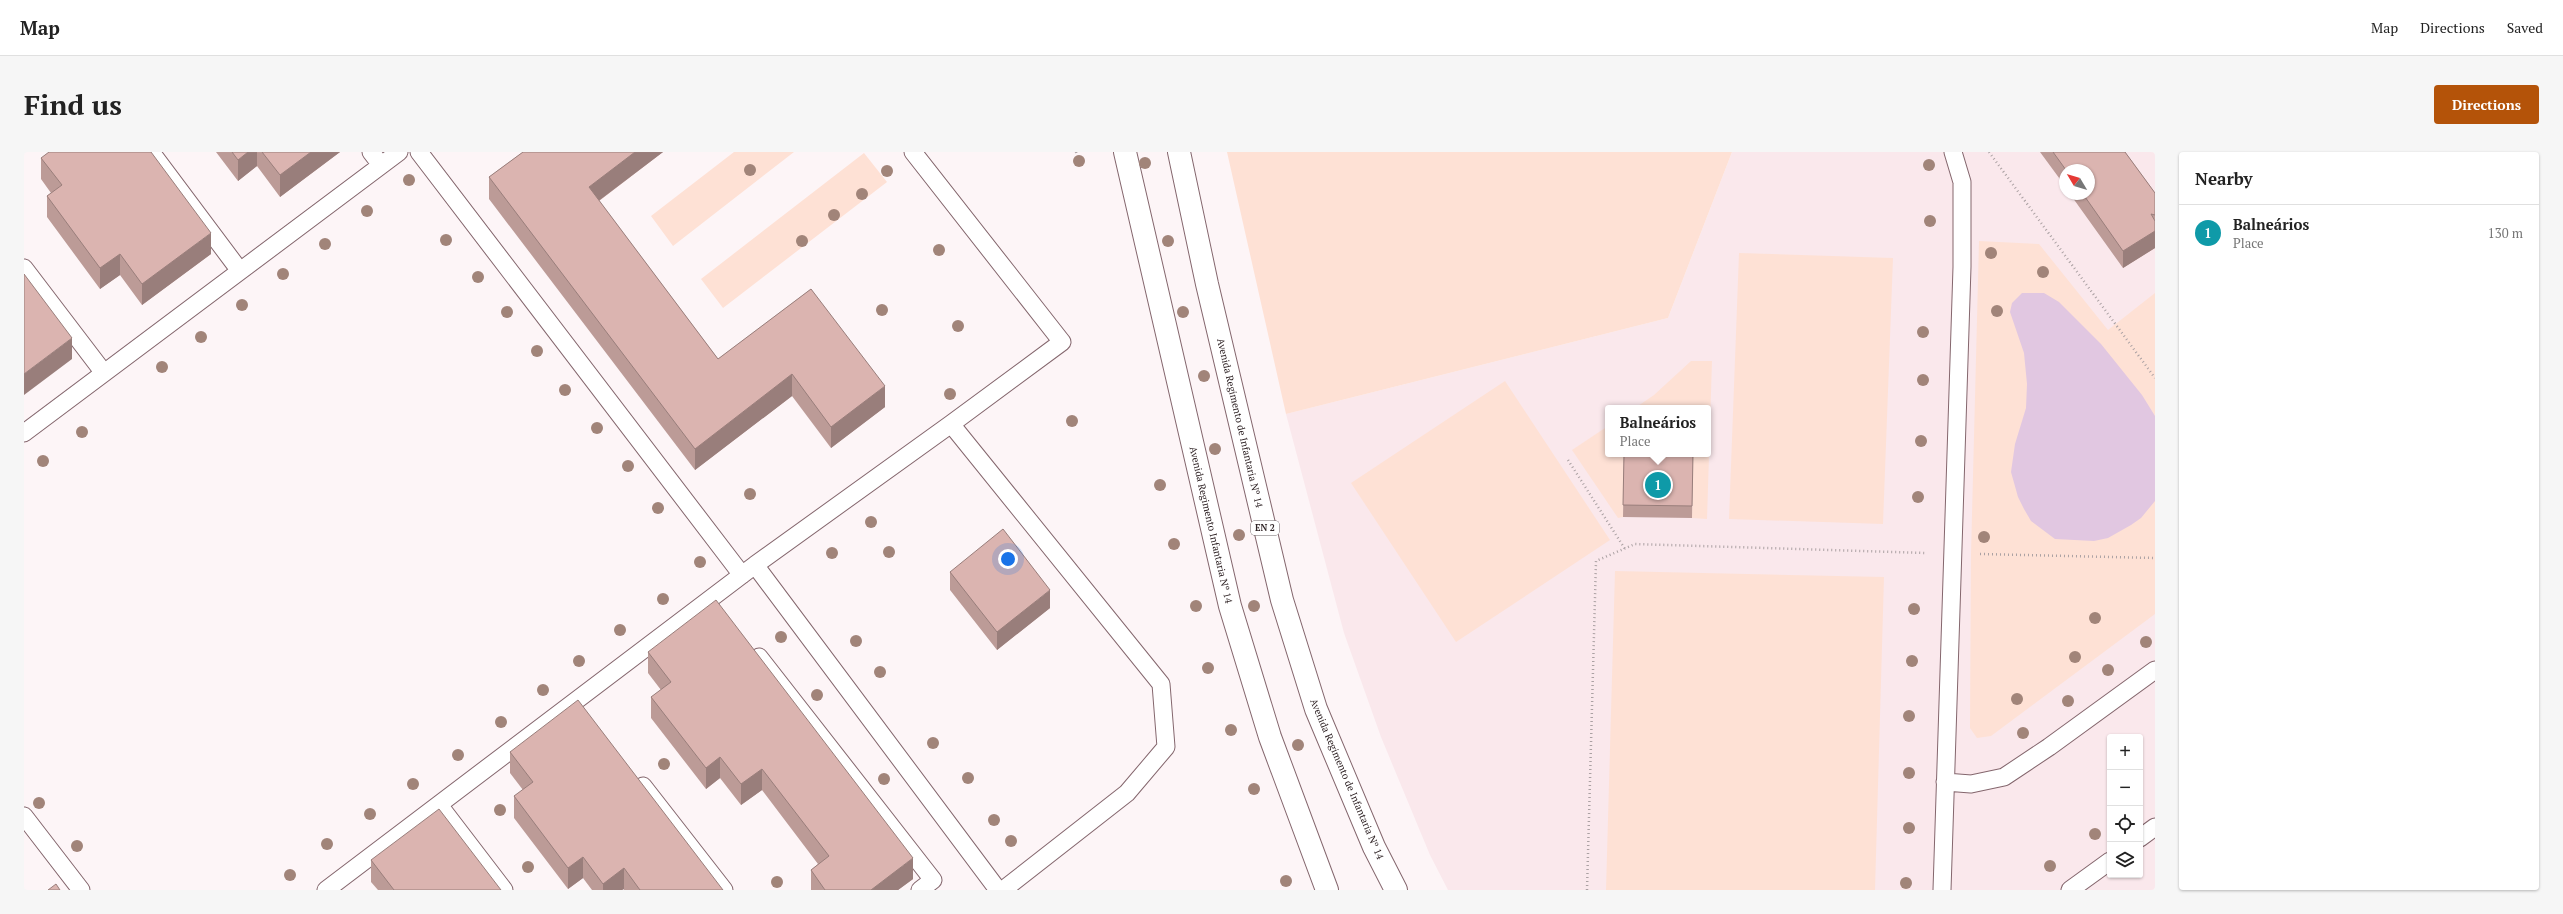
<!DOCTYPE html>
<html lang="en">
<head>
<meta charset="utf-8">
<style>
  :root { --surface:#fff; --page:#f6f6f6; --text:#222; --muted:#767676; --line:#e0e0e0; --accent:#b45309 }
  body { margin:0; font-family:"PT Serif",serif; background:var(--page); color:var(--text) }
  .controls { position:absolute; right:12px; bottom:12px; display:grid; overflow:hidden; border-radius:4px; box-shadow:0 1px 3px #0004 }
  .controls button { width:36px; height:36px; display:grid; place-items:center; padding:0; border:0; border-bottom:1px solid var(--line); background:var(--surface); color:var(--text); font:20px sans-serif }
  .compass { position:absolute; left:2035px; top:12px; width:36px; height:36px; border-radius:50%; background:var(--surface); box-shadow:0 1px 3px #0004; rotate:308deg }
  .you { position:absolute; left:984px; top:407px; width:14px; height:14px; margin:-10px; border:3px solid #fff; border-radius:50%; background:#1a73e8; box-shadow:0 0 0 6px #1a73e833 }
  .badge { display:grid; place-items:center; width:26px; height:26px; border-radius:50%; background:var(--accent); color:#fff; font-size:13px; font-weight:700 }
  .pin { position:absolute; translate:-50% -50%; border:2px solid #fff; box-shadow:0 1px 4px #0006 }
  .popup { position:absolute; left:1581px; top:253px; width:106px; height:52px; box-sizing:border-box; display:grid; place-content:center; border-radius:4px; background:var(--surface); filter:drop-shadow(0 1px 3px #0005); font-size:13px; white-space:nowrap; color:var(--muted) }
  .popup b { font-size:15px; color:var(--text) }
  .popup::after { content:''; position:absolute; left:50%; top:100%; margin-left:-8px; border:8px solid transparent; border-top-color:var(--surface) }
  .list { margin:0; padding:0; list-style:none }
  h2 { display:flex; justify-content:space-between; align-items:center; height:52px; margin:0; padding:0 16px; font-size:17px }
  h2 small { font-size:13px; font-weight:400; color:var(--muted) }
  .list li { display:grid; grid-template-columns:26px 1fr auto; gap:12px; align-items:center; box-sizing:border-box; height:56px; padding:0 16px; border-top:1px solid var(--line) }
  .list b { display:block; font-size:15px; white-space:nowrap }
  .list p { margin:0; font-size:13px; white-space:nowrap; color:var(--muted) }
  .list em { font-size:13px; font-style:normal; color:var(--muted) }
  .icon { flex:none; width:22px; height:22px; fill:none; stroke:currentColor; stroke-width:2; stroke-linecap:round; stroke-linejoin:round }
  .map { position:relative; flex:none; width:2131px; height:738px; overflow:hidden; border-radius:4px }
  header { display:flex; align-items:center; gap:24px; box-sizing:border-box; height:56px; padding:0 20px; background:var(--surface); border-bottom:1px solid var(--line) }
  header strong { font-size:19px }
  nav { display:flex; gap:22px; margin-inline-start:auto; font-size:14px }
  .intro { display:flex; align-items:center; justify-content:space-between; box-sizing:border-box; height:96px; padding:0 24px }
  h1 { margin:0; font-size:28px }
  .button { padding:10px 18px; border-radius:4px; background:var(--accent); color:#fff; font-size:14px; font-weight:700 }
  main { display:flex; gap:24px; padding:0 24px }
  aside { flex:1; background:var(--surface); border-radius:4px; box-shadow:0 1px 3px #0004 }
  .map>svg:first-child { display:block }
  .built { fill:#fae8ec; fill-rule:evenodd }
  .green { fill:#fee1d5 }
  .water { fill:#e1c7e1 }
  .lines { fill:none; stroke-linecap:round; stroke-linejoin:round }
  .lane-casing { stroke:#84666d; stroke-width:19 }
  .primary-casing { stroke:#84666d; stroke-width:24 }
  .path { stroke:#aba1a3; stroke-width:2.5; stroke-dasharray:1 3; stroke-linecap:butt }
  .lane { stroke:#fff; stroke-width:17 }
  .primary { stroke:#fff; stroke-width:22 }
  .tree { fill:#a18479 }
  .wall { fill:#bc9b97 }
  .shaded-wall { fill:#997e7b }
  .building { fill:#dbb4b0; stroke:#997e7b }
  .labels { text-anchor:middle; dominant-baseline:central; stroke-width:4; stroke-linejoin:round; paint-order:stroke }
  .shield { fill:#fff; stroke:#6d6466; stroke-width:1 }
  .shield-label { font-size:9px; font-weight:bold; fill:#2e2224 }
  .street-label { font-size:10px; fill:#2e2224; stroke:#fff }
</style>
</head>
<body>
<header>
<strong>Map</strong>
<nav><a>Map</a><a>Directions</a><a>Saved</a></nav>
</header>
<div class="intro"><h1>Find us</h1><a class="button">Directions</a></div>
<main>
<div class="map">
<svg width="2131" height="738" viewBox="0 0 2131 738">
  <rect width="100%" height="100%" fill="#fdf5f7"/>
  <!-- built -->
  <path class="built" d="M1708,0H2131V738H1424L1406,703L1357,585L1320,481L1262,262L1644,166ZM2041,18H2065V42H2041ZM1584,256H1684V302H1584ZM2086,585H2116V723H2086Z"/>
  <!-- green -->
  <path class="green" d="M710,0H770L649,94L627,64Z
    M1203,0H1708L1644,166L1262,262Z
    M840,1L863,30L699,156L677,127Z
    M1955,89L2015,92L2084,178L2131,141V462L1967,584L1953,586L1946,576L1947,402Z
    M1715,101L1869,106L1859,372L1705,367Z
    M1667,209H1688L1683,367L1668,366L1669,302H1684V256H1611L1630,243Z
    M1481,229L1586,388L1432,490L1327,331Z
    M1584,274V302H1600L1599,365L1594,366L1548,298Z
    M1591,419L1860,425L1851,738H1582Z"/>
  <!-- water -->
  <path class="water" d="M1998,141H2020L2035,150L2077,192L2118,243L2131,264V349L2117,366L2107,373L2084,386L2070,389L2031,387L2007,369L2000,357L1994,345L1987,320L1991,292L2002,256L2003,232L2000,201L1986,160L1988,151Z"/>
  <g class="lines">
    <!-- lane casing -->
    <g class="lane-casing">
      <path id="lane" d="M127,0L216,119
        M347,0L357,13
        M395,0L718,423
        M0,116L80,221
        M927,272L1137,532L1142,595L1103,641L979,738
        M0,281L375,0
        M731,413L974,738
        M735,505L909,728L896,738
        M1921,630L1947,632L1980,625L2025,595L2131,518
        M619,634L700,738
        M415,653L480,738
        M0,664L57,738
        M2116,686L2131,675
        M302,738L731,413L927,272L1038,190L889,0
        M1918,738L1938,115V30L1929,0
        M2046,738L2086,709"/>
    </g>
    <!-- primary casing -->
    <g class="primary-casing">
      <path id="primary" d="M1101,0L1206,454L1246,585L1303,738
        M1155,0L1183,132L1258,448L1292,557L1350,695L1372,738"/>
    </g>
    <!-- path -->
    <path class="path" d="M1052,0L1055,11
      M1965,0L2131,226
      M1544,308L1601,397
      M1956,402L2131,406
      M1563,738L1572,409L1611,392L1903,401"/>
    <!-- lane -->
    <use href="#lane" class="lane"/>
    <!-- primary -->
    <use href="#primary" class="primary"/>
  </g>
  <!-- trees -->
  <g class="tree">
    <circle cx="1055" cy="9" r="6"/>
    <circle cx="1121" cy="11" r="6"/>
    <circle cx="1905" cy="13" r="6"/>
    <circle cx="726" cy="18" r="6"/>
    <circle cx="863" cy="19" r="6"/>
    <circle cx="385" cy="28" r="6"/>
    <circle cx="838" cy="42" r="6"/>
    <circle cx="343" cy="59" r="6"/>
    <circle cx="810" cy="63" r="6"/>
    <circle cx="1906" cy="69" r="6"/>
    <circle cx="422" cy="88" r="6"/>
    <circle cx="778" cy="89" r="6"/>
    <circle cx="1144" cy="89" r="6"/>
    <circle cx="301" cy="92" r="6"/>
    <circle cx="915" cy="98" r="6"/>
    <circle cx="1967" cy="101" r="6"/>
    <circle cx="2019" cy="120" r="6"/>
    <circle cx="259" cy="122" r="6"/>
    <circle cx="454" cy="125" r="6"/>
    <circle cx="218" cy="153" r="6"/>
    <circle cx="858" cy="158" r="6"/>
    <circle cx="1973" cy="159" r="6"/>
    <circle cx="483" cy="160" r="6"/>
    <circle cx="1159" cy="160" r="6"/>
    <circle cx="934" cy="174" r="6"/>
    <circle cx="1899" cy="180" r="6"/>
    <circle cx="177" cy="185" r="6"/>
    <circle cx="513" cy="199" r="6"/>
    <circle cx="138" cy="215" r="6"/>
    <circle cx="1180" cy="224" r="6"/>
    <circle cx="1899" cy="228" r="6"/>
    <circle cx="541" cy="238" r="6"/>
    <circle cx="926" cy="242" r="6"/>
    <circle cx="1048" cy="269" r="6"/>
    <circle cx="573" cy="276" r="6"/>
    <circle cx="58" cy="280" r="6"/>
    <circle cx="1897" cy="289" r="6"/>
    <circle cx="1191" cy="297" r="6"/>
    <circle cx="19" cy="309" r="6"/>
    <circle cx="604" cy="314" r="6"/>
    <circle cx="1136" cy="333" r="6"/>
    <circle cx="726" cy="342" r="6"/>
    <circle cx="1894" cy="345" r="6"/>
    <circle cx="634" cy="356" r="6"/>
    <circle cx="847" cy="370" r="6"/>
    <circle cx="1215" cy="383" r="6"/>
    <circle cx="1960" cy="385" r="6"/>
    <circle cx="1150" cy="392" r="6"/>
    <circle cx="865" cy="400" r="6"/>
    <circle cx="808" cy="401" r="6"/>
    <circle cx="676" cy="410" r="6"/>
    <circle cx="639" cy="447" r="6"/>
    <circle cx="1172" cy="454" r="6"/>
    <circle cx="1230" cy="454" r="6"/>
    <circle cx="1890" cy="457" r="6"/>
    <circle cx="2071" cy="466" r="6"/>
    <circle cx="596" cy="478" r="6"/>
    <circle cx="757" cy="485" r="6"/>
    <circle cx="832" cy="489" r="6"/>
    <circle cx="2122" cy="490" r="6"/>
    <circle cx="2051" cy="505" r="6"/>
    <circle cx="555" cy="509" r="6"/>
    <circle cx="1888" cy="509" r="6"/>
    <circle cx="1184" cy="516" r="6"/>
    <circle cx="2084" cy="518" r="6"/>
    <circle cx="856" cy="520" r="6"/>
    <circle cx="519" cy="538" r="6"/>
    <circle cx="793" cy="543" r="6"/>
    <circle cx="1993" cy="547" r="6"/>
    <circle cx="2044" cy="549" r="6"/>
    <circle cx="1885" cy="564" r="6"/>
    <circle cx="477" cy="570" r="6"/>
    <circle cx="1207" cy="578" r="6"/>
    <circle cx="1999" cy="581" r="6"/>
    <circle cx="909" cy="591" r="6"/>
    <circle cx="1274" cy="593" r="6"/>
    <circle cx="434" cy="603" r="6"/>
    <circle cx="640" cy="612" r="6"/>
    <circle cx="1885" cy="621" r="6"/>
    <circle cx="944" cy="626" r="6"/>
    <circle cx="860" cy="627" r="6"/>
    <circle cx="389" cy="632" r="6"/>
    <circle cx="1230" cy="637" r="6"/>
    <circle cx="15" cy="651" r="6"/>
    <circle cx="476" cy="658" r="6"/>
    <circle cx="346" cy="662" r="6"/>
    <circle cx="970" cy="668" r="6"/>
    <circle cx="1885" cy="676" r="6"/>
    <circle cx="2071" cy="682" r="6"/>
    <circle cx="987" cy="689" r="6"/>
    <circle cx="303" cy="692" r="6"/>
    <circle cx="53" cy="694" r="6"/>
    <circle cx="2026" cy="714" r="6"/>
    <circle cx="504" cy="715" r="6"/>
    <circle cx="266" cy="723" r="6"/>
    <circle cx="1262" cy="729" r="6"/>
    <circle cx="753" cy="730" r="6"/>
    <circle cx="1882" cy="731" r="6"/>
  </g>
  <!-- wall -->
  <path class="wall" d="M192,0H316L256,45L233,14L214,29Z
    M499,0H639L575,49L694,207L787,137L861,255L807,296L768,244L671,318L465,47V25Z
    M2016,0H2101L2131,41V96L2099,116L2046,42H2065V18H2041V34Z
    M17,6L187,102L118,153L96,123L76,137L23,65V44L27,41L17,27Z
    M1600,302H1669L1668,366L1599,365Z
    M926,420L1026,456L973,498L926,438Z
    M624,500L889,727L874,738H787V718L794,712L738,638L717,653L696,626L682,637L627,566V545L637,538L624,521Z
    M486,600L699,738H600V737L598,738H568L559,726L544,737L490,666V644L499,638L486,621Z
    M347,708L477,738H354L347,730Z"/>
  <!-- shaded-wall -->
  <path class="shaded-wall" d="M224,0H233V14L214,29V8Z
    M287,0H316L256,45V23Z
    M611,0H639L565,56V35Z
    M2131,79V96L2099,116V99Z
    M187,81V102L118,153V132Z
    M96,102V123L76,137V116Z
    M48,186V207L0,243V222Z
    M768,222V244L671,318V297Z
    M861,234V255L807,296V275Z
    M1026,438V456L973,498V480Z
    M696,605V626L682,637V616Z
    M738,617V638L717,653V632Z
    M559,705V726L544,737V716Z
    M889,706V727L874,738H847Z
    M600,716V737L598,738H579V732Z"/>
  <!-- building -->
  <path class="building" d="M25,0H127L187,81L118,132L96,102L76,116L23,44L38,33L17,6Z
    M208,0H224L214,8Z
    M238,0H287L256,23Z
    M499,0H611L565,35L694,207L787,137L861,234L807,275L768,222L671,297L465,25Z
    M2029,0H2101L2131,41V63L2127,62L2131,69V79L2099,99L2059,42H2065V18H2042Z
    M0,122L48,186L0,222Z
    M1600,302H1669L1668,354L1599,353Z
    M979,377L1026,438L973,480L926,420Z
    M692,448L889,706L847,738H801L787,718L805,704L738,617L717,632L696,605L682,616L627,545L647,530L624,500Z
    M554,548L699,738H616L600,716L579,732L559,705L544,716L490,644L509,630L486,600Z
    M415,657L477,738H370L347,708Z
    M32,732L36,738H24Z"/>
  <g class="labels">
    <!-- shield labels -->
    <rect class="shield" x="1227" y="369" width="28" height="14" rx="3"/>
    <g class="shield-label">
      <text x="1241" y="376">EN 2</text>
    </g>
    <!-- street labels -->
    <g class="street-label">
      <text transform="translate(1216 271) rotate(77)">Avenida Regimento de Infantaria Nº 14</text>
      <text transform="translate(1187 373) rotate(77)">Avenida Regimento Infantaria Nº 14</text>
      <text transform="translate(1323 627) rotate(67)">Avenida Regimento de Infantaria Nº 14</text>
    </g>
  </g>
</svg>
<div class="controls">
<button>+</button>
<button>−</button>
<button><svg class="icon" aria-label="locate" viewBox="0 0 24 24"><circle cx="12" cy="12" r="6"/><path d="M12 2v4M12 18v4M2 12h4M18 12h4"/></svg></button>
<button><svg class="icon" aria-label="layers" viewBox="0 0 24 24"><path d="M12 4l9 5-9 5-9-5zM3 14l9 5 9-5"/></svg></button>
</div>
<svg class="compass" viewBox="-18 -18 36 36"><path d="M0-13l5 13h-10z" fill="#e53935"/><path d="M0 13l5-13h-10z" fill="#767676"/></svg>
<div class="you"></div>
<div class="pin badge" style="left:1634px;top:333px;background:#0f9aa8">1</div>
<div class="popup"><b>Balneários</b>Place</div>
</div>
<aside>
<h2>Nearby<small></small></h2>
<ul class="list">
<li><span class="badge" style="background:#0f9aa8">1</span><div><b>Balneários</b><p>Place</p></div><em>130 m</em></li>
</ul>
</aside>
</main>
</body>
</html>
